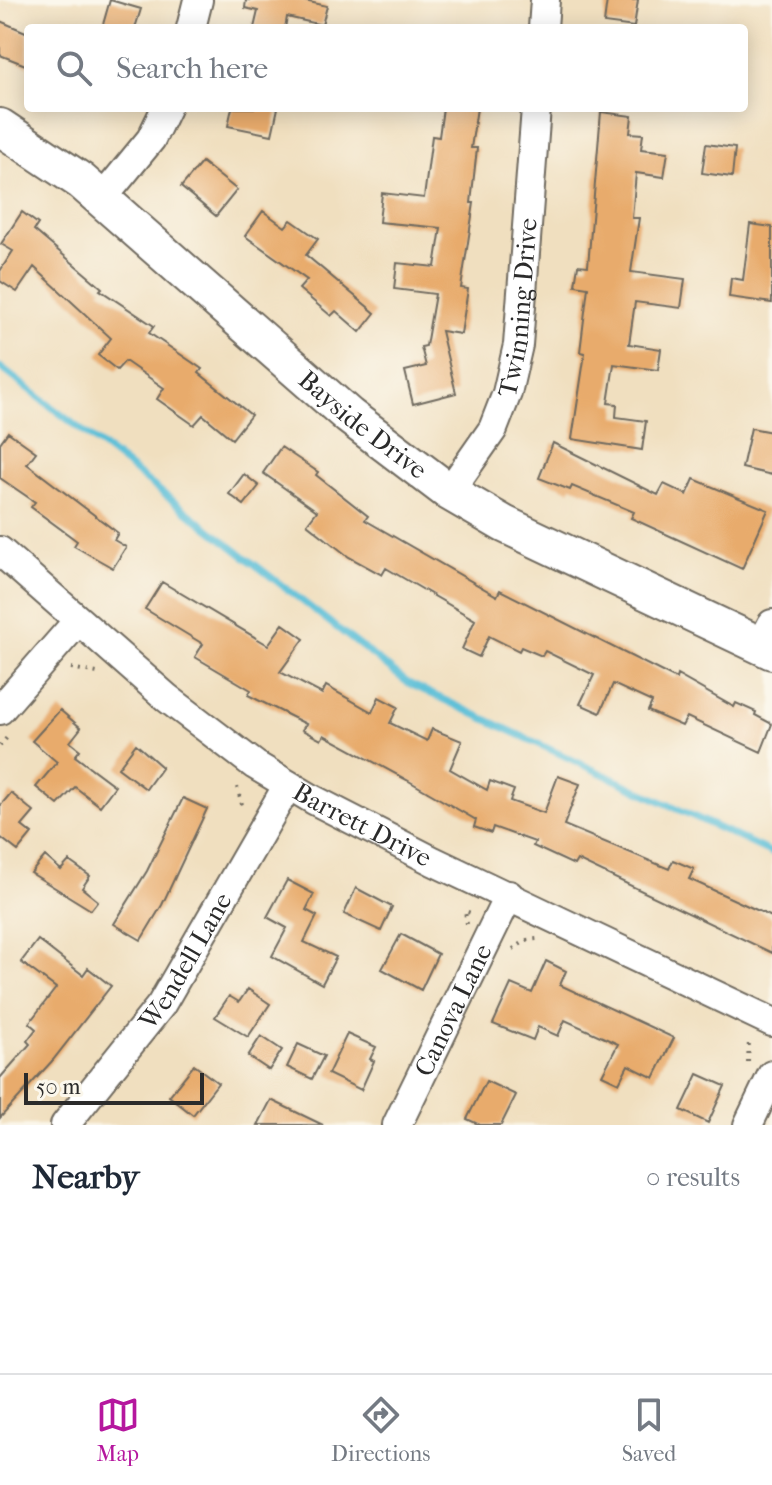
<!DOCTYPE html>
<html lang="en">
<head>
<meta charset="utf-8">
<style>
  :root { --surface:#fff; --page:#f6f6f7; --text:#1f2937; --muted:#747a83; --line:#e0e1e3; --accent:#b5179e }
  body { margin:0; font-family:"IM FELL French Canon",serif; background:var(--page); color:var(--text) }
  .scale { position:absolute; left:24px; bottom:20px; width:180px; box-sizing:border-box; padding-left:8px; border:4px solid #2b2b2b; border-top:0; font-size:22px; line-height:28px; white-space:nowrap; color:#2b2b2b; -webkit-text-stroke:6px #fbf7ec; paint-order:stroke }
  .list { margin:0; padding:0; list-style:none }
  h2 { display:flex; justify-content:space-between; align-items:center; height:104px; margin:0; padding:0 32px; font-size:34px }
  h2 small { font-size:26px; font-weight:400; color:var(--muted) }
  .icon { flex:none; width:44px; height:44px; fill:none; stroke:currentColor; stroke-width:2; stroke-linecap:round; stroke-linejoin:round }
  .map { position:relative; flex:none; width:772px; height:1125px; overflow:hidden }
  .search { position:absolute; background:var(--surface); box-shadow:0 4px 20px #0003; left:24px; right:24px; top:24px; height:88px; display:flex; align-items:center; gap:20px; box-sizing:border-box; padding:0 28px; border-radius:8px; color:var(--muted); font-size:30px }
  .sheet { height:248px; background:var(--surface) }
  nav { display:flex; justify-content:space-around; align-items:center; box-sizing:border-box; height:112px; border-top:2px solid var(--line); background:var(--surface); font-size:22px; color:var(--muted) }
  nav a { display:grid; justify-items:center; gap:4px }
  nav .on { color:var(--accent) }
  .map>svg:first-child { display:block }
  .lines { fill:none; stroke-linecap:round; stroke-linejoin:round }
  .stream { stroke:#59bed7; stroke-width:7 }
  .building { fill:#e8ab6c }
  .minor-casing { stroke:#706a5f; stroke-width:32 }
  .tertiary-casing { stroke:#706a5f; stroke-width:40 }
  .path { stroke:#706a5f; stroke-width:4; stroke-dasharray:2 6; stroke-linecap:butt }
  .minor { stroke:#fff; stroke-width:28 }
  .tertiary { stroke:#fff; stroke-width:36 }
  .labels { text-anchor:middle; dominant-baseline:central; stroke-width:7; stroke-linejoin:round; paint-order:stroke }
  .street-label { font-size:26px; fill:#2b2b2b; stroke:#fbf7ec }
</style>
</head>
<body>
<div class="map">
<svg width="772" height="1125" viewBox="0 0 772 1125">
  <rect width="100%" height="100%" fill="#fbf7ec"/>
  <filter id="ink" filterUnits="userSpaceOnUse"><feTurbulence type="fractalNoise" baseFrequency=".0125" numOctaves="2"/><feDisplacementMap in="SourceGraphic" scale="16" xChannelSelector="R" yChannelSelector="G"/><feConvolveMatrix kernelMatrix="1 2 1 2 8 2 1 2 1" color-interpolation-filters="sRGB"/></filter>
  <filter id="wash" filterUnits="userSpaceOnUse"><feTurbulence type="fractalNoise" baseFrequency=".006" numOctaves="4" result="noise"/><feDisplacementMap in="SourceGraphic" scale="32" xChannelSelector="R" yChannelSelector="G"/><feGaussianBlur stdDeviation="1.8" result="paint"/><feColorMatrix in="noise" values="0 0 0 0 0 0 0 0 0 0 0 0 0 0 0 0 0 1.4 0 .05"/><feComposite in="paint" operator="in"/></filter>
  <g filter="url(#wash)">
    <rect width="100%" height="100%" fill="#f0dfbf"/>
    <g class="lines">
      <!-- stream -->
      <path class="stream" d="M0,367L408,683L772,853"/>
    </g>
    <g id="blocks">
      <!-- building -->
      <path class="building" d="M110,0L141,9L135,28H102Z
        M246,0H300L327,6L322,25L287,17L285,28H254L258,11L245,8Z
        M607,0H638L634,27L604,23Z
        M0,21L28,33V66L0,55Z
        M232,108H278L272,135L228,126Z
        M443,108H477L471,148H477L471,203H474L461,288L468,289L461,334L441,331L456,393L413,404L405,371L426,366L421,347L426,346L435,294L394,289L397,263L435,267L441,228L379,222L382,193L424,198L432,136L439,137Z
        M601,112L632,116L630,133L643,134L641,149L668,152L664,177L636,173L632,218H639L631,272L685,279L681,308L635,302L629,344L661,349L658,370L614,364L608,403L617,404L616,417L646,421L642,450L572,439L585,353L580,352L588,287L575,285L578,265L588,266Z
        M706,144L735,148L732,177L702,173Z
        M202,162L237,190L216,216L181,187Z
        M263,211L285,227L291,220L318,239L306,255L375,313L360,332L336,311L331,316L299,289L307,280L245,236Z
        M22,212L38,224L34,230L102,288L100,290L154,326L149,333L202,369L199,373L251,415L232,439L203,415L194,425L157,399L164,388L125,361L117,370L98,355L111,338L34,267L17,292L0,281V271L13,251L1,244Z
        M750,224L772,227V303L729,297L731,278L743,280Z
        M751,428L772,432V475L742,468Z
        M8,432L36,452L27,464L118,533L114,540L126,547L113,568L74,546L77,541L31,507L35,502L0,478V443Z
        M553,443L658,495L664,484L687,495L694,479L768,510L742,569L631,518L634,512L572,486L570,490L539,478Z
        M281,447L318,472L316,475L368,516L365,520L497,596L500,590L676,679L677,675L734,707L736,703L756,712L755,715L772,724L761,752L687,717L682,726L648,711L652,702L613,684L600,713L580,704L594,675L545,651L542,656L521,647L519,651L489,636L479,657L462,649L475,620L386,568L382,575L349,557L307,524L317,511L263,473Z
        M244,474L259,486L244,505L229,494Z
        M162,582L268,645L283,624L304,639L280,672L322,694L326,686L372,712L379,697L398,707L390,723L427,741L432,729L462,741L450,769L487,790L490,781L514,790L510,801L544,813L558,776L580,784L564,825L669,869L673,860L694,869L689,879L772,917V953L577,860L574,865L533,846L535,842L493,827L491,833L474,827L476,820L407,780L324,735L321,740L302,730L306,724L248,695L251,690L195,657L203,644L145,609Z
        M60,710L81,728L70,742L80,750L75,756L115,786L100,806L75,787L58,805L36,787L57,762L32,741Z
        M136,744L162,767L146,789L118,768Z
        M11,793L34,812L22,826L32,834L18,851L0,837V806Z
        M183,798L207,809L162,905L141,940L114,924L147,871Z
        M45,856L61,870L69,861L90,876L82,888L98,901L91,910L31,873Z
        M287,880L314,894L306,910L317,916L304,942L336,957L322,984L272,956L287,928L267,917Z
        M356,888L392,907L381,931L344,914Z
        M401,934L438,954L421,990L382,969Z
        M38,940L83,975L88,968L111,986L53,1060L0,1118V1078L30,1044L27,1041L36,1029L29,1023L56,988L21,962Z
        M546,961L566,971L560,985L674,1038L654,1078L628,1065L619,1083L602,1075L618,1044L565,1020L558,1036L538,1027L533,1040L493,1024L511,984L532,993Z
        M248,989L270,1004L248,1037L215,1017L229,996L239,1002Z
        M347,1034L376,1047L370,1059L374,1061L361,1090L328,1074Z
        M261,1036L282,1050L269,1070L248,1056Z
        M298,1044L324,1056L312,1079L287,1067Z
        M194,1065L218,1083L193,1115L169,1096Z
        M698,1074L725,1086L708,1123L681,1110Z
        M486,1081L516,1095L501,1125H480L467,1119Z
        M271,1100L323,1125H258Z"/>
    </g>
  </g>
  <g filter="url(#ink)">
    <use href="#blocks" fill-opacity="0" stroke="#706a5f" stroke-width="2"/>
    <g class="lines">
      <!-- minor casing -->
      <g class="minor-casing">
        <g id="minor">
          <path d="M191,28L198,0"/>
          <path d="M543,28L545,0"/>
          <path d="M101,200L151,139L166,108"/>
          <path id="s1" d="M449,492L493,429L507,393L518,345L536,108"/>
          <path id="s2" d="M0,551L167,698L255,765L314,800L433,861L772,1022"/>
          <path d="M761,645L772,624"/>
          <path d="M0,710L77,622"/>
          <path id="s3" d="M65,1125L161,1005L288,785"/>
          <path id="s4" d="M397,1125L509,895"/>
          <path d="M748,1125L772,1075"/>
        </g>
      </g>
      <!-- tertiary casing -->
      <g class="tertiary-casing">
        <g id="tertiary">
          <path id="s5" d="M0,127L81,181L349,416L449,492L504,524L772,651"/>
        </g>
      </g>
      <!-- path -->
      <path class="path" d="M71,668L97,673
        M0,746L9,735
        M237,787L243,808
        M467,924L465,911L471,913
        M513,949L527,940L537,939
        M748,1062L749,1040"/>
      <!-- minor -->
      <use href="#minor" class="minor"/>
      <!-- tertiary -->
      <use href="#tertiary" class="tertiary"/>
    </g>
  </g>
  <g class="labels">
    <!-- street labels -->
    <g class="street-label">
      <text stroke="none"><textPath href="#s1" startOffset="202">Twinning Drive</textPath></text>
      <text stroke="none"><textPath href="#s5" startOffset="470">Bayside Drive</textPath></text>
      <text stroke="none"><textPath href="#s2" startOffset="456">Barrett Drive</textPath></text>
      <text stroke="none"><textPath href="#s3" startOffset="204">Wendell Lane</textPath></text>
      <text stroke="none"><textPath href="#s4" startOffset="128">Canova Lane</textPath></text>
    </g>
  </g>
</svg>
<div class="scale">50 m</div>
<div class="search"><svg class="icon" aria-label="search" viewBox="0 0 24 24"><circle cx="10" cy="10" r="6"/><path d="M15 15l6 6"/></svg>Search here</div>
</div>
<section class="sheet">
<h2>Nearby<small>0 results</small></h2>
<ul class="list">
</ul>
</section>
<nav>
<a class="on"><svg class="icon" aria-label="map" viewBox="0 0 24 24"><path d="M3 6l6-2 6 2 6-2v14l-6 2-6-2-6 2zM9 4v14M15 6v14"/></svg>Map</a>
<a><svg class="icon" aria-label="directions" viewBox="0 0 24 24"><path d="M12 3l9 9-9 9-9-9zM9 14v-3h6M13 9l2 2-2 2"/></svg>Directions</a>
<a><svg class="icon" aria-label="saved" viewBox="0 0 24 24"><path d="M7 4h10v16l-5-4-5 4z"/></svg>Saved</a>
</nav>
</body>
</html>
